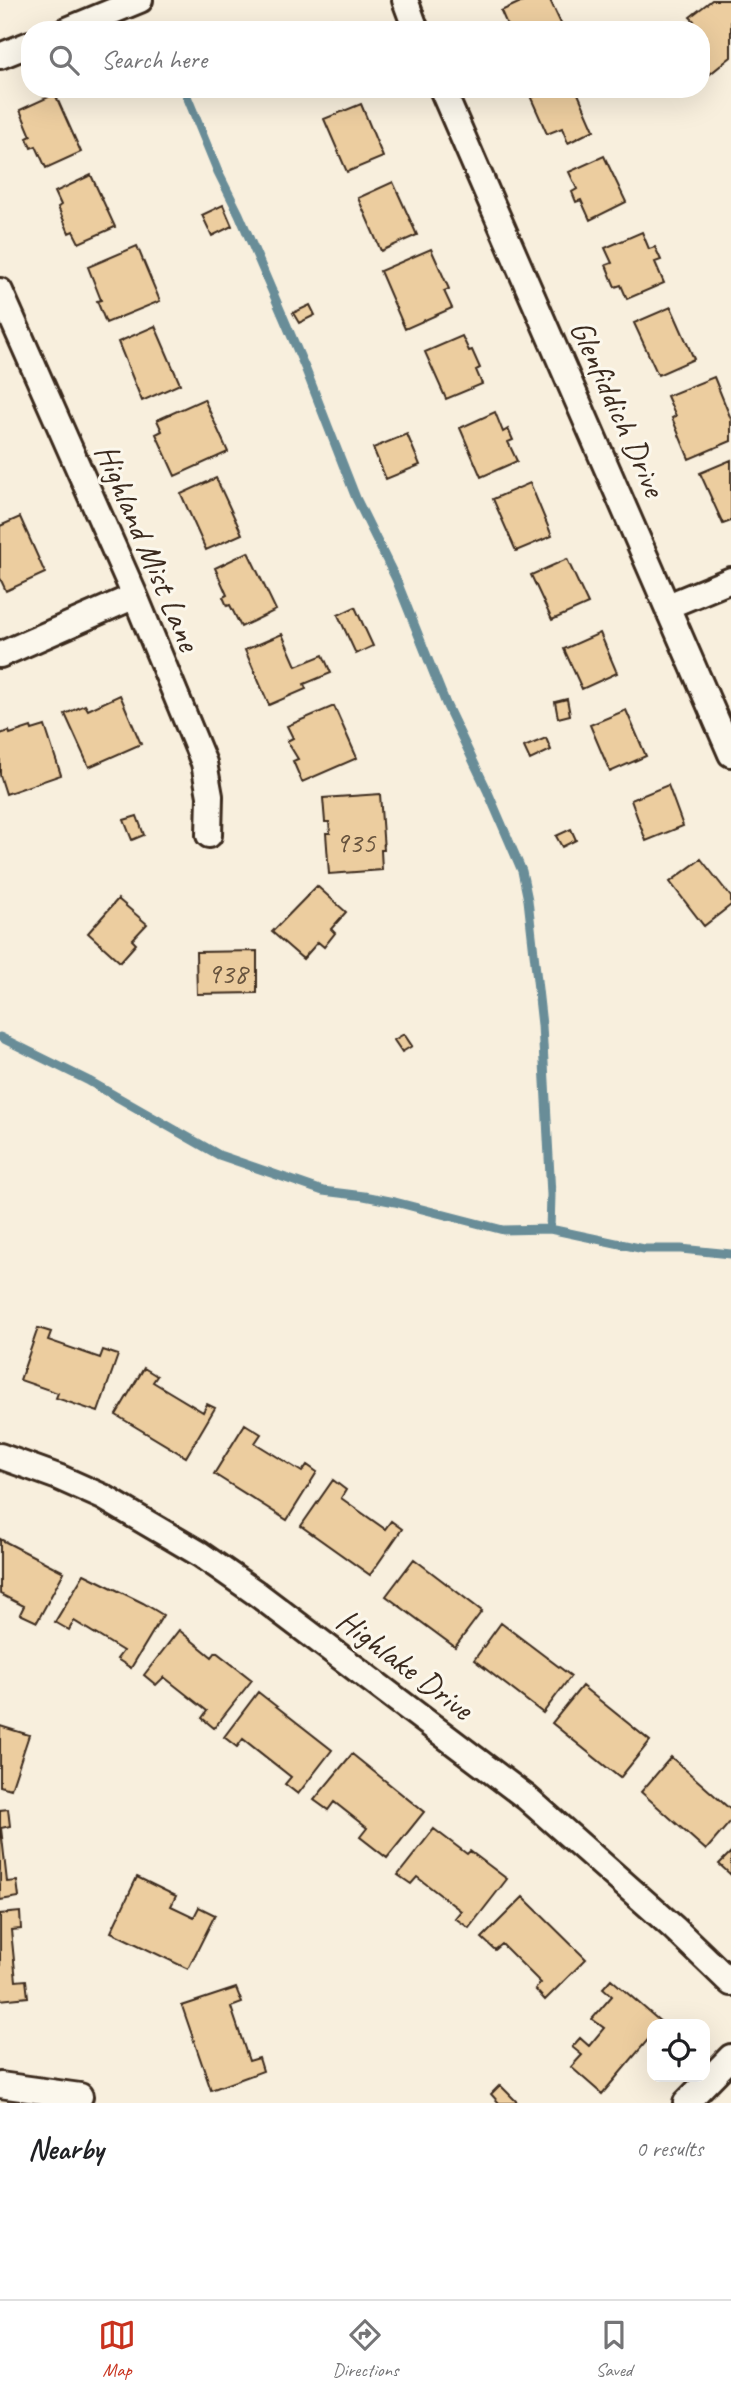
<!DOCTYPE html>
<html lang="en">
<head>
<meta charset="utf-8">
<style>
  :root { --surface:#fff; --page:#f2f2f2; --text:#202124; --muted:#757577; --line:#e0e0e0; --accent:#c8321e }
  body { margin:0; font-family:Caveat,sans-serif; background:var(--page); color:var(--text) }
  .controls { position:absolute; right:21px; bottom:21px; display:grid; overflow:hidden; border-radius:14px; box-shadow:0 7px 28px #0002 }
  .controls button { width:63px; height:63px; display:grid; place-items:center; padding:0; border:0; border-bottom:2px solid var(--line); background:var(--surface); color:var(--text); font:35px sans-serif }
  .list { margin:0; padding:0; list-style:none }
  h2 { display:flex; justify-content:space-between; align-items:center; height:91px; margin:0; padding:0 28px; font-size:30px }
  h2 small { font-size:23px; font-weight:400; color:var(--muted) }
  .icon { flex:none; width:38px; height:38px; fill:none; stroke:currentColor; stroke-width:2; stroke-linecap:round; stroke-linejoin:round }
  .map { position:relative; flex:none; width:731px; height:2103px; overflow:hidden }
  .search { position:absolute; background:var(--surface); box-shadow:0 7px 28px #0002; left:21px; right:21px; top:21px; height:77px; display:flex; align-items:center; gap:18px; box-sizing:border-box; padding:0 24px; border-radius:28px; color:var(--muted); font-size:26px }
  .sheet { height:196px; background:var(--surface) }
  nav { display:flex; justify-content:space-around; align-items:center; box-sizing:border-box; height:98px; border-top:2px solid var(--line); background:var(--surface); font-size:19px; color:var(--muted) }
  nav a { display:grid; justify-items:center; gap:4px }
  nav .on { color:var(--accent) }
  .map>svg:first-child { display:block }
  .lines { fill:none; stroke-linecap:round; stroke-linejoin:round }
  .stream { stroke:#698d98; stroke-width:9 }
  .building { fill:#eccd9f; stroke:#3b2a1e; stroke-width:2 }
  .minor-casing { stroke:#3b2a1e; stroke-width:30 }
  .minor { stroke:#fbf7ec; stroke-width:24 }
  .labels { text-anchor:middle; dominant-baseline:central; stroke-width:6; stroke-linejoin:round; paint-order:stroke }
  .number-label { font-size:30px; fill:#67533e }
  .street-label { font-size:33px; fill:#3b2a1e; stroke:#fbf7ec }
</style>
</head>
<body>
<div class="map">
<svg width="731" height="2103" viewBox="0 0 731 2103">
  <rect width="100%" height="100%" fill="#f8efdd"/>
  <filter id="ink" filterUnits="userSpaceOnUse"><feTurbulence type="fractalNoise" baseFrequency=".0143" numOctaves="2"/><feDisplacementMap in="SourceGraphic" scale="14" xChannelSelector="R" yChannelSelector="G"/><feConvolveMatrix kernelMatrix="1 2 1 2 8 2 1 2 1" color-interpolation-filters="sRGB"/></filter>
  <g filter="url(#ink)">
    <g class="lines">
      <!-- stream -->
      <path class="stream" d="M184,89L218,172L239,214L306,370L356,498L396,579L446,704L487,790L522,871L528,900L542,1025L551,1195L550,1229
        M0,1037L89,1081L219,1155L323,1191L364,1196L395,1202L503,1230L550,1229L644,1249H681L731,1254"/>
    </g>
    <!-- building -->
    <path class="building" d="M525,0H550L564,30H504L508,27L501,11Z
      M712,0H731V57L710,74L701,63V30H683L694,21L690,17Z
      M331,18L335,30H298Z
      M551,89H576L594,130L568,143L562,128L547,134L531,98Z
      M55,94L81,152L46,168L36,146L31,148L27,138L31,136L20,110Z
      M361,104L383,157L347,172L324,119Z
      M604,156L626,202L590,220L581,200L576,202L572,192L577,189L569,172Z
      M91,175L115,227L79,243L73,231L69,233L58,207L61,205L55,192Z
      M393,182L417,235L381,251L358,198Z
      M223,205L232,226L212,236L202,215Z
      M642,232L649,249L655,247L661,260L655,262L664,283L627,299L621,285L615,287L606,265L612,263L605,248Z
      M137,246L160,301L106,323L97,301L101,300L88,267Z
      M431,249L449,289L444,291L452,308L405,329L380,271Z
      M310,305L315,315L299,323L293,313Z
      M671,307L694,359L658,375L634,323Z
      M155,326L180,384L142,401L118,342Z
      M462,336L469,351L472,350L480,368L476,370L482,384L446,399L425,352Z
      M714,377L731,419V441L689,459L672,418L676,416L667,396Z
      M204,399L228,452L175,476L156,434L162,431L157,420Z
      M495,412L503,432L508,429L513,440L508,442L517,461L481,477L460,428Z
      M407,434L420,465L386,479L373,448Z
      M731,460V521L723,524L700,473Z
      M216,478L242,534L206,550L181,494Z
      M530,483L552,536L516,551L493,499Z
      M20,517L45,573L6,591L0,578V526Z
      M248,552L276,610L241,627L230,605L227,606L223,597L227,595L215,568Z
      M567,559L588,604L552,620L531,575Z
      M355,607L373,646L356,654L338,615Z
      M600,633L617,673L582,689L564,649Z
      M282,634L296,666L323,655L331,673L304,684L306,689L269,705L245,650Z
      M120,695L141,744L89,767L65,714L85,705L88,710Z
      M567,699L570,715L558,718L555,702Z
      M334,706L357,758L302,782L293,761L298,759L287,741L293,738L287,726Z
      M626,710L646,756L610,772L590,725Z
      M45,726L61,775L6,794L0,775V734L9,731L10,734L31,727L32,730Z
      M546,738L551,750L530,760L524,747Z
      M668,785L683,826L646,841L631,800Z
      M380,794L384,850H381L382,870L329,874L326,833H330L329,822H325L323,798Z
      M137,816L144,835L132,840L124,820Z
      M571,829L576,840L562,847L556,836Z
      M701,859L731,897V905L704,926L670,882Z
      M317,886L346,912L331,929L335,933L324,947L318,942L303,959L272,932Z
      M118,899L147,924L132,940L136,944L120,962L88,933Z
      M257,951V993L197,994L196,952Z
      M404,1034L412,1046L402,1052L394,1040Z
      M38,1328L51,1332L48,1340L100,1358L103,1350L118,1355L98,1412L56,1398L58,1393L20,1380Z
      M144,1368L157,1376L153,1382L203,1412L207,1404L215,1408L186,1457L116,1415Z
      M245,1424L261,1434L255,1443L302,1472L307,1465L317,1472L287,1520L214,1474Z
      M333,1480L346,1490L341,1498L385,1529L391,1521L402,1529L370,1575L301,1526Z
      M0,1539L64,1572L37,1622L20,1614L24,1606L0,1594Z
      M414,1559L482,1611L455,1647L386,1596Z
      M84,1574L143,1603L163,1615L131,1668L117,1659L123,1651L74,1621L69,1630L55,1622Z
      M501,1623L571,1676L543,1713L474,1660Z
      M179,1630L212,1657L216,1652L252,1680L214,1728L202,1718L207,1711L164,1677L156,1685L144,1675Z
      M582,1686L650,1741L620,1778L552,1723Z
      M258,1692L332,1750L298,1794L285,1784L291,1777L243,1739L237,1747L224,1737Z
      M0,1726L29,1735L11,1789L0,1786Z
      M352,1754L424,1812L387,1858L360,1837L367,1828L334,1802L328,1810L314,1800Z
      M671,1757L731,1810V1821L706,1850L641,1792Z
      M8,1809L10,1826L1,1828L7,1882L17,1881L19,1897L0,1900V1810Z
      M434,1829L467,1854L470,1851L507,1879L469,1928L455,1918L461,1911L417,1877L411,1884L398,1875Z
      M731,1852V1875L719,1864Z
      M137,1877L176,1896L171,1906L194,1917L199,1907L215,1915L188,1969L111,1932Z
      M523,1897L586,1959L545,2000L535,1989L541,1983L502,1944L495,1950L482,1938Z
      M20,1912L21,1929L11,1930L16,1981L26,1980L28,1997L0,2000V1914Z
      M611,1979L662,2023L652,2024V2035L602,2094L571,2067L582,2055L572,2047L580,2038L589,2046L604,2028L592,2019L612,1996L603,1988Z
      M236,1988L242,2003L231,2007L249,2061L259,2058L263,2071L211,2090L182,2006Z
      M500,2085L518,2103H499L491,2094Z"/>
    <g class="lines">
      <!-- minor casing -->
      <g class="minor-casing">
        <path id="minor" d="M405,0L416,30
          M67,30L140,0
          M0,56L30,44
          M442,89L731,754
          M0,291L135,596L204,763L210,796L209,835
          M668,606L731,580
          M0,655L135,596
          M0,1456L58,1477L103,1497L200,1554L256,1593L527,1798L674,1928L731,1983
          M0,2085L80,2096
          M686,2103L731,2057"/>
      </g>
      <!-- minor -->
      <use href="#minor" class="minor"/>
    </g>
  </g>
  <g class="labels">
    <!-- number labels -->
    <g class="number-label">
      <text x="355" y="842">935</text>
      <text x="227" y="973">938</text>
    </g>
    <!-- street labels -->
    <g class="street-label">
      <text transform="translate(618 408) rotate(66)">Glenfiddich Drive</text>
      <text transform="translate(148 547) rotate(67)">Highland Mist Lane</text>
      <text transform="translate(405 1664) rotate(37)">Highlake Drive</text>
    </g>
  </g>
</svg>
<div class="controls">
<button><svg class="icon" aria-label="locate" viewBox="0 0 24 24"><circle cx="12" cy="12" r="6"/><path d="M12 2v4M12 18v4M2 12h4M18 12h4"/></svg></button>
</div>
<div class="search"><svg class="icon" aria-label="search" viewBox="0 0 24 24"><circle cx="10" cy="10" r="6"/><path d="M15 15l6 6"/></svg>Search here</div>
</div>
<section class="sheet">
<h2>Nearby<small>0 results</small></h2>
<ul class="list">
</ul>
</section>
<nav>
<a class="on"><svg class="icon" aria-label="map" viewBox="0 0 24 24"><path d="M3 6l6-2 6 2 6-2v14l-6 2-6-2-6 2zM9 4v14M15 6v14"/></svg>Map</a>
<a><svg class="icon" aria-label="directions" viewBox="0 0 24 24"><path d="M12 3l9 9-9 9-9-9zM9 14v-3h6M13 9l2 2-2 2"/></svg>Directions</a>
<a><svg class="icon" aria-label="saved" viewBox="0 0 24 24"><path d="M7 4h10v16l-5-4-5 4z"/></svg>Saved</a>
</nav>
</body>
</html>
